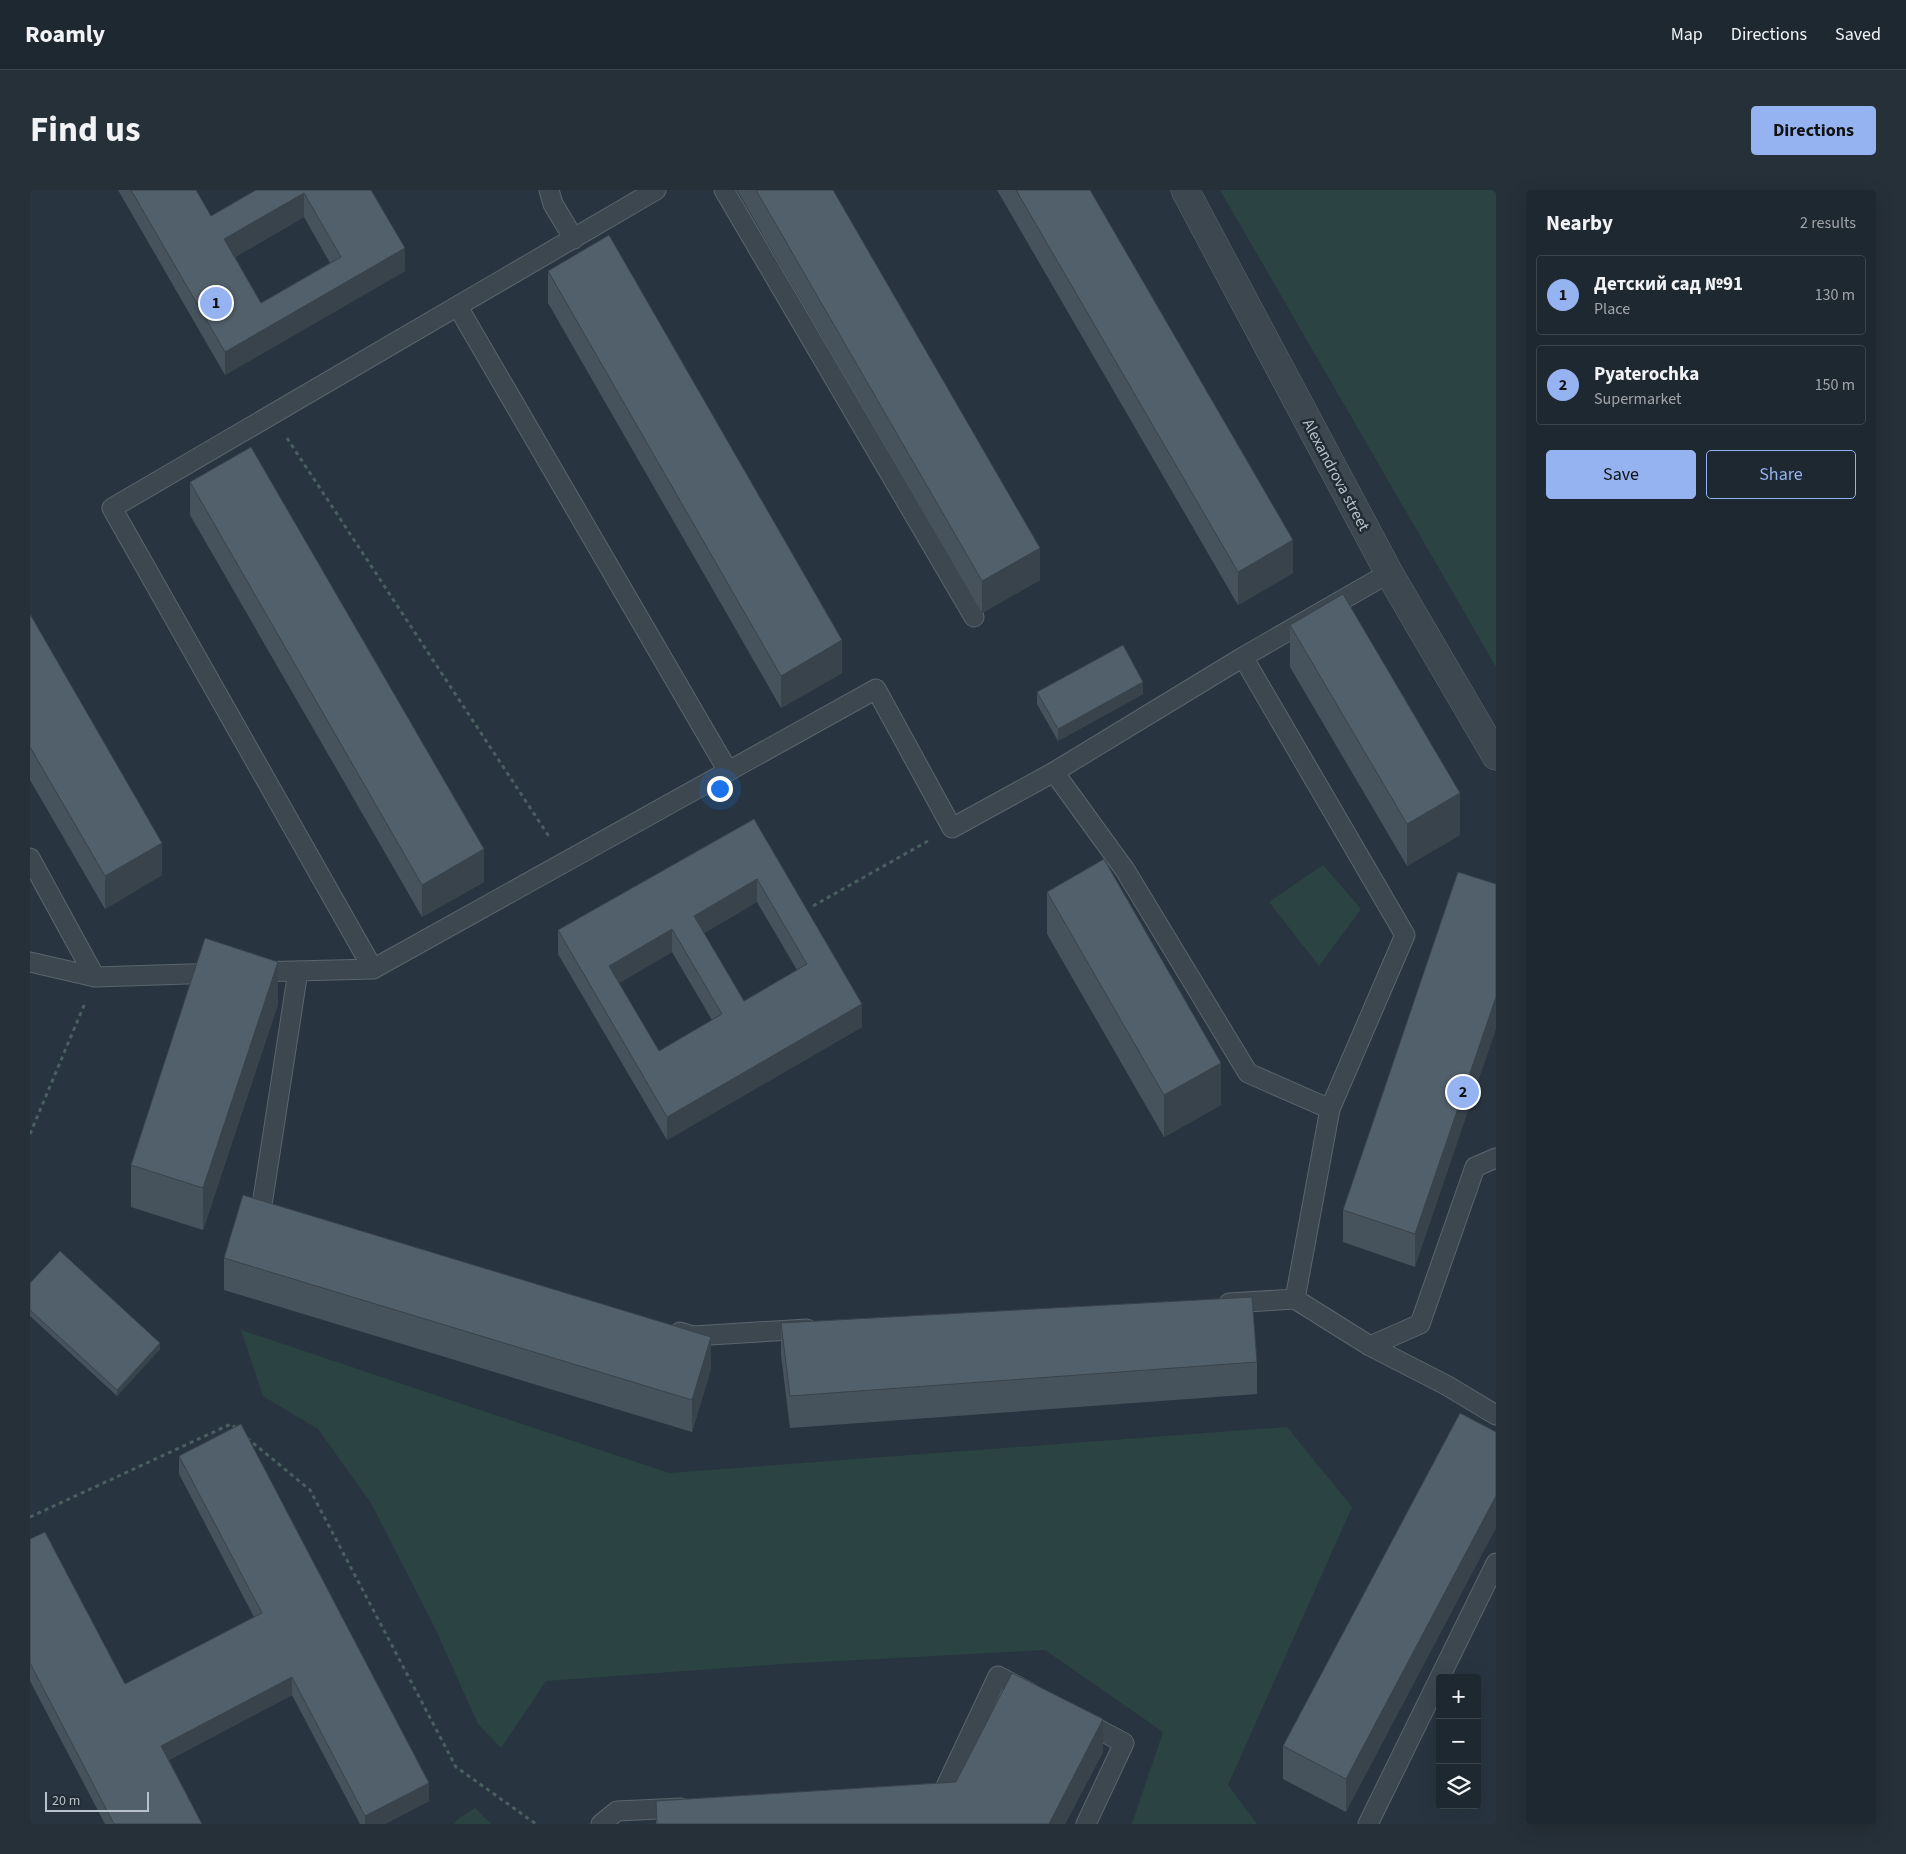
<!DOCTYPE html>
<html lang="en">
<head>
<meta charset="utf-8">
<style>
  :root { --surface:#1e2830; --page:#263038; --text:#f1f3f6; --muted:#a1a6ab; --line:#3c444c; --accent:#95b2f1 }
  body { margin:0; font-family:"Source Sans 3",sans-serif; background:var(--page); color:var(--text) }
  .controls { position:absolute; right:15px; bottom:15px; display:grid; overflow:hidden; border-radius:5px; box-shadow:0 5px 20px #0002 }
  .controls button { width:45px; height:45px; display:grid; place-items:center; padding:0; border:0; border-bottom:1px solid var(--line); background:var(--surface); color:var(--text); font:25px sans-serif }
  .scale { position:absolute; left:15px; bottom:12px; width:104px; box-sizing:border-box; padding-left:5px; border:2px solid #b9c2ca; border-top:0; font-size:14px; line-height:18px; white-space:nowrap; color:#b9c2ca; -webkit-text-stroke:4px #212c35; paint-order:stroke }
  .you { position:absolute; left:689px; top:598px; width:18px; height:18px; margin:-12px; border:4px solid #fff; border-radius:50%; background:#1a73e8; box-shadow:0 0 0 8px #1a73e833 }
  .badge { display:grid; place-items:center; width:32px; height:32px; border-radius:50%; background:var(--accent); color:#111; font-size:16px; font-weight:700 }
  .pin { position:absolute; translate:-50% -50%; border:2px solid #fff; box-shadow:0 1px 5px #0006 }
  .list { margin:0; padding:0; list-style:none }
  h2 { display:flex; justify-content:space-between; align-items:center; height:65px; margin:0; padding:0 20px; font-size:21px }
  h2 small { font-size:16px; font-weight:400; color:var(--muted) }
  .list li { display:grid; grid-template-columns:32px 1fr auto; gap:15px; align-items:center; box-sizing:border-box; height:80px; margin:0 10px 10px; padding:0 10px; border:1px solid var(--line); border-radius:5px }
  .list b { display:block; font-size:19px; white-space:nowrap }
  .list p { margin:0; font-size:16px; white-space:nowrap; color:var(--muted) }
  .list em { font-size:16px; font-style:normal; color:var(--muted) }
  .actions { display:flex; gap:10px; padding:15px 20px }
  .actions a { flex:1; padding:11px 0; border:1px solid var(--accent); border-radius:5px; text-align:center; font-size:18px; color:var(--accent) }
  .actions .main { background:var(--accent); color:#111 }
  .icon { flex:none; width:28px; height:28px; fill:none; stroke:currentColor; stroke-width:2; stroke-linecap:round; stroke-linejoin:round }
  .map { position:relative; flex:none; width:1466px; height:1634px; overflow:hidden; border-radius:5px }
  header { display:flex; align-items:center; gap:30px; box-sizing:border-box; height:70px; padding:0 25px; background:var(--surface); border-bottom:1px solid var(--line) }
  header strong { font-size:24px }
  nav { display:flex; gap:28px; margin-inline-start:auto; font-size:18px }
  .intro { display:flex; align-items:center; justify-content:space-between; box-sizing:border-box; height:120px; padding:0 30px }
  h1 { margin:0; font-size:35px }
  .button { padding:12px 22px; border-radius:5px; background:var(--accent); color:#111; font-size:18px; font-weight:700 }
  main { display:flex; gap:30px; padding:0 30px }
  aside { flex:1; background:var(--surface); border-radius:5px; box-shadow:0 5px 20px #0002 }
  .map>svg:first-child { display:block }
  .green { fill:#2b4342 }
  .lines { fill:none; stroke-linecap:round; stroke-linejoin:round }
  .service-casing { stroke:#5a656d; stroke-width:21 }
  .tertiary-casing { stroke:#5a656d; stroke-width:29 }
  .path { stroke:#4a5f5f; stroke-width:3; stroke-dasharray:4 4; stroke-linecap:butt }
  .service { stroke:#3c4750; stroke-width:19 }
  .tertiary { stroke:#3c4750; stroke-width:28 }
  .wall { fill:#47535c; fill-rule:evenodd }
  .shaded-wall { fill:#39434b }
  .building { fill:#52606b; stroke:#39434b; fill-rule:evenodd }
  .labels { text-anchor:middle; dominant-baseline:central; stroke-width:5; stroke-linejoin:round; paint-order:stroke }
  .street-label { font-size:16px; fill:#b9c2ca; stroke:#212c35 }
</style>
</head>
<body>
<header>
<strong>Roamly</strong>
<nav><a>Map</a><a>Directions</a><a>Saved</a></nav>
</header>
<div class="intro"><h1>Find us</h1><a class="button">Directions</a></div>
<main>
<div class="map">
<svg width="1466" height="1634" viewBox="0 0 1466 1634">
  <rect width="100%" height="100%" fill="#283540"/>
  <!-- green -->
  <path class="green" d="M1190,0H1466V477Z
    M1293,675L1331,719L1289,776L1239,712Z
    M211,1140L639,1283L1257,1237L1322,1317L1198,1595L1227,1634H1102L1133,1542L1015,1460L752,1474L516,1491L471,1558L448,1534L405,1438L341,1313L288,1239L233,1206Z
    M445,1618L461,1634H424L428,1629Z"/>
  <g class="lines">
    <!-- service casing -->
    <g class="service-casing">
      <path id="service" d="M519,0L523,14L544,49
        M694,0L944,427
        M428,117L698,581
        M1213,467L1375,745L1300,919L1265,1109
        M1024,582L1095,680L1218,883L1300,919
        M0,668L65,787
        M0,772L65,787L189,783
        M343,779L82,318L626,0
        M222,782L343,779L846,499L922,638L1024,582L1213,467L1359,383
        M238,1030L230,1028L268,781
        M1199,1113L1265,1109L1340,1156L1416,1195L1466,1225
        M650,1142L663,1146L777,1139
        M1340,1156L1390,1134L1445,977L1466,968
        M1051,1530L1094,1553L1056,1634
        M903,1607H911L968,1486L1000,1503
        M571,1634L587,1621L651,1618
        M1338,1634L1466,1373"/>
    </g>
    <!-- tertiary casing -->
    <g class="tertiary-casing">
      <path id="tertiary" d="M1155,0L1359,383L1466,566"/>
    </g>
    <!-- path -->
    <path class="path" d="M257,248L520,648
      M783,716L898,651
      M0,944L55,813
      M217,1248L280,1300L426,1577L506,1634
      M0,1327L201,1234L207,1239"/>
    <!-- service -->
    <use href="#service" class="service"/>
    <!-- tertiary -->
    <use href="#tertiary" class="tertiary"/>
  </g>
  <!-- wall -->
  <path class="wall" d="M88,0H166L181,26L226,0H341L375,81L195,185ZM274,27L300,73L231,113L205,67Z
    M707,0H803L1010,390L952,423Z
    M967,0H1060L1263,383L1208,415Z
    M518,81L812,483L751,518L518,113Z
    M160,292L454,692L392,727L160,325Z
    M0,424L132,685L75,719L0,590Z
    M1260,435L1430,645L1377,676L1260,477Z
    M1007,502L1113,504L1028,551L1007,514Z
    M724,629L832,837L637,950L528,764V740ZM727,712L767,780L714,811L674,743ZM642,762L682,830L629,861L589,793Z
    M1428,682L1385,1077L1313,1052V1020Z
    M1017,702L1191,915L1134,947L1017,744Z
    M248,814L173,1040L101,1017V975Z
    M194,1068L681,1179L662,1242L194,1100Z
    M0,1093L130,1159L87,1206L0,1126Z
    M751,1133L1227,1172V1204L760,1238L751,1165Z
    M1430,1223L1316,1622L1253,1589V1556Z
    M149,1266L399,1611L355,1634H330L262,1505L139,1570L172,1634H75L0,1491V1349L95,1494L224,1427L149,1284Z
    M1073,1562L1035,1634H626V1611L926,1592Z"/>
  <!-- shaded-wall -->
  <path class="shaded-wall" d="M274,3V27L194,73V49Z
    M375,58V81L195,185V162Z
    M1263,350V383L1208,415V382Z
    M1010,358V390L952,423V391Z
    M812,450V483L751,518V486Z
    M1113,492V504L1028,551V539Z
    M1430,603V645L1377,676V634Z
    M132,653V685L75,719V686Z
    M454,659V692L392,727V695Z
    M727,689V712L664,749V726Z
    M642,739V762L579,799V776Z
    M248,772V814L173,1040V998Z
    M1466,807V839L1385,1077V1044Z
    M832,814V837L637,950V927Z
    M1191,873V915L1134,947V905Z
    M681,1147V1179L662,1242V1210Z
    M130,1153V1159L87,1206V1200Z
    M1466,1306V1338L1316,1622V1589Z
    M262,1487V1505L131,1574V1556Z
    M1073,1529V1562L1035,1634H1019Z
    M399,1593V1611L355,1634H335V1626Z"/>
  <!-- building -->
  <path class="building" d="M101,0H166L181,26L226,0H341L375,58L195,162ZM274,3L311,67L231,113L194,49Z
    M726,0H803L1010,358L952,391Z
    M986,0H1060L1263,350L1208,382Z
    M579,45L812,450L751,486L518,81Z
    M221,257L454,659L392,695L160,292Z
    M1313,404L1430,603L1377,634L1260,435Z
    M0,424L132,653L75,686L0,557Z
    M1093,455L1113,492L1028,539L1007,502Z
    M724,629L832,814L637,927L528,740ZM727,689L777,774L714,811L664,726ZM642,739L692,824L629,861L579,776Z
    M1074,669L1191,873L1134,905L1017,702Z
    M1428,682L1466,694V807L1385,1044L1313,1020Z
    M175,748L248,772L173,998L101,975Z
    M213,1005L681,1147L662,1210L194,1068Z
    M30,1061L130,1153L87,1200L0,1120V1093Z
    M1222,1107L1227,1172L760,1206L751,1133Z
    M1430,1223L1466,1242V1306L1316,1589L1253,1556Z
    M211,1234L399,1593L335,1626L262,1487L131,1556L172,1634H84L0,1473V1349L15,1342L95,1494L232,1423L149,1266Z
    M982,1483L1073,1529L1019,1634H627L626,1611L926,1592Z"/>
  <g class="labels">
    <!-- street labels -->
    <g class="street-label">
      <text transform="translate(1306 285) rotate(62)">Alexandrova street</text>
    </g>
  </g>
</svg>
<div class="controls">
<button>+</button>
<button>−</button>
<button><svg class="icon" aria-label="layers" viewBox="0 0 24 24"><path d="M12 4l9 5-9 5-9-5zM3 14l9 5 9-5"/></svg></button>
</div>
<div class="scale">20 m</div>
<div class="you"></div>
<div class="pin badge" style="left:186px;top:113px">1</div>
<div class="pin badge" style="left:1433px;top:902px">2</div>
</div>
<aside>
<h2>Nearby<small>2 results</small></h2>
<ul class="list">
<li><span class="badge">1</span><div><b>Детский сад №91</b><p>Place</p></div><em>130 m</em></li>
<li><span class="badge">2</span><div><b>Pyaterochka</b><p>Supermarket</p></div><em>150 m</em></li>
</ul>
<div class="actions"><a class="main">Save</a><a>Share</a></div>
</aside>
</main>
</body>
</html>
